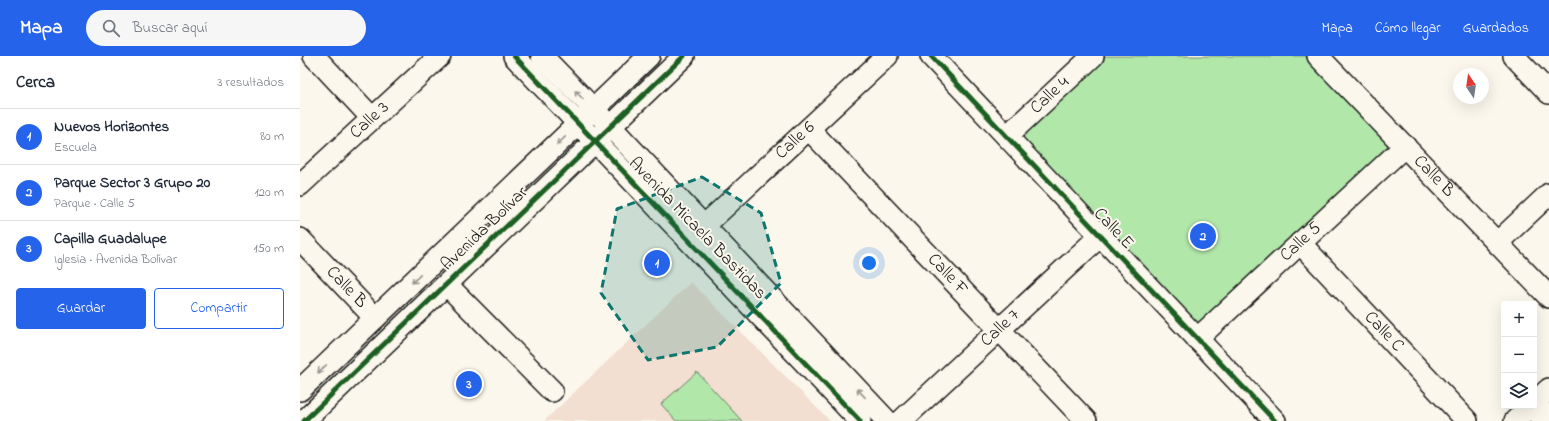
<!DOCTYPE html>
<html lang="es">
<head>
<meta charset="utf-8">
<style>
  :root { --surface:#fff; --page:#f6f6f7; --text:#1f2937; --muted:#747a83; --line:#e0e1e3; --accent:#2563eb }
  body { margin:0; font-family:"Indie Flower",sans-serif; background:var(--page); color:var(--text) }
  .controls { position:absolute; right:12px; bottom:12px; display:grid; overflow:hidden; border-radius:4px; box-shadow:0 4px 16px #0002 }
  .controls button { width:36px; height:36px; display:grid; place-items:center; padding:0; border:0; border-bottom:1px solid var(--line); background:var(--surface); color:var(--text); font:20px sans-serif }
  .compass { position:absolute; left:1153px; top:12px; width:36px; height:36px; border-radius:50%; background:var(--surface); box-shadow:0 4px 16px #0002; rotate:347deg }
  .you { position:absolute; left:569px; top:207px; width:14px; height:14px; margin:-10px; border:3px solid #fff; border-radius:50%; background:#1a73e8; box-shadow:0 0 0 6px #1a73e833 }
  .badge { display:grid; place-items:center; width:26px; height:26px; border-radius:50%; background:var(--accent); color:#fff; font-size:13px; font-weight:700 }
  .pin { position:absolute; translate:-50% -50%; border:2px solid #fff; box-shadow:0 1px 4px #0006 }
  .list { margin:0; padding:0; list-style:none }
  h2 { display:flex; justify-content:space-between; align-items:center; height:52px; margin:0; padding:0 16px; font-size:17px }
  h2 small { font-size:13px; font-weight:400; color:var(--muted) }
  .list li { display:grid; grid-template-columns:26px 1fr auto; gap:12px; align-items:center; box-sizing:border-box; height:56px; padding:0 16px; border-top:1px solid var(--line) }
  .list b { display:block; font-size:15px; white-space:nowrap }
  .list p { margin:0; font-size:13px; white-space:nowrap; color:var(--muted) }
  .list em { font-size:13px; font-style:normal; color:var(--muted) }
  .actions { display:flex; gap:8px; padding:12px 16px }
  .actions a { flex:1; padding:9px 0; border:1px solid var(--accent); border-radius:4px; text-align:center; font-size:14px; color:var(--accent) }
  .actions .main { background:var(--accent); color:#fff }
  .icon { flex:none; width:22px; height:22px; fill:none; stroke:currentColor; stroke-width:2; stroke-linecap:round; stroke-linejoin:round }
  .map { position:relative; flex:none; width:1249px; height:365px; overflow:hidden }
  header { display:flex; align-items:center; gap:24px; box-sizing:border-box; height:56px; padding:0 20px; background:var(--accent); color:#fff }
  header strong { font-size:19px }
  nav { display:flex; gap:22px; margin-inline-start:auto; font-size:14px }
  .search { width:280px; height:36px; background:var(--page); display:flex; align-items:center; gap:10px; box-sizing:border-box; padding:0 14px; border-radius:22px; color:var(--muted); font-size:15px }
  main { display:flex }
  aside { flex:1; background:var(--surface) }
  .map>svg:first-child { display:block }
  .built { fill:#f2dfd1 }
  .green { fill:#b2e7aa; stroke:#678263 }
  .lines { fill:none; stroke-linecap:round; stroke-linejoin:round }
  .minor-casing { stroke:#1c1c1c; stroke-width:24 }
  .minor { stroke:#fbf7ec; stroke-width:21 }
  .cycleway-casing { stroke:#fbf7ec; stroke-width:8 }
  .cycleway { stroke:#1b5e20; stroke-width:5 }
  .oneway { stroke:#97948e }
  .marked { fill:#0f766e; fill-opacity:0.2; stroke:#0f766e; stroke-width:3; stroke-dasharray:8 5; stroke-linejoin:round }
  .labels { text-anchor:middle; dominant-baseline:central; stroke-width:4; stroke-linejoin:round; paint-order:stroke }
  .street-label { font-size:18px; fill:#1c1c1c; stroke:#fbf7ec }
</style>
</head>
<body>
<header>
<strong>Mapa</strong>
<div class="search"><svg class="icon" aria-label="search" viewBox="0 0 24 24"><circle cx="10" cy="10" r="6"/><path d="M15 15l6 6"/></svg>Buscar aquí</div>
<nav><a>Mapa</a><a>Cómo llegar</a><a>Guardados</a></nav>
</header>
<main>
<aside>
<h2>Cerca<small>3 resultados</small></h2>
<ul class="list">
<li><span class="badge">1</span><div><b>Nuevos Horizontes</b><p>Escuela</p></div><em>80 m</em></li>
<li><span class="badge">2</span><div><b>Parque Sector 3 Grupo 20</b><p>Parque · Calle 5</p></div><em>120 m</em></li>
<li><span class="badge">3</span><div><b>Capilla Guadalupe</b><p>Iglesia · Avenida Bolívar</p></div><em>150 m</em></li>
</ul>
<div class="actions"><a class="main">Guardar</a><a>Compartir</a></div>
</aside>
<div class="map">
<svg width="1249" height="365" viewBox="0 0 1249 365">
  <rect width="100%" height="100%" fill="#fbf7ec"/>
  <filter id="ink" filterUnits="userSpaceOnUse"><feTurbulence type="fractalNoise" baseFrequency=".025" numOctaves="2"/><feDisplacementMap in="SourceGraphic" scale="8" xChannelSelector="R" yChannelSelector="G"/><feConvolveMatrix kernelMatrix="1 2 1 2 8 2 1 2 1" color-interpolation-filters="sRGB"/></filter>
  <g filter="url(#ink)">
    <!-- built -->
    <path class="built" d="M391,226L530,365H244Z"/>
    <!-- green -->
    <path class="green" d="M802,0H1005L1090,88L899,272L716,80Z
      M397,316L442,365H376L361,348Z"/>
    <g class="lines">
      <!-- minor casing -->
      <g class="minor-casing">
        <g id="minor">
          <path d="M14,0L72,62"/>
          <path d="M214,0L560,365"/>
          <path d="M242,0L311,71L587,365"/>
          <path d="M631,0L975,365"/>
          <path id="s1" d="M1018,0L1249,241"/>
          <path d="M1214,0L1249,37"/>
          <path id="s2" d="M509,73L786,365"/>
          <path id="s3" d="M707,80L793,0"/>
          <path id="s4" d="M0,129L140,0"/>
          <path id="s5" d="M404,170L587,0"/>
          <path id="s6" d="M0,183L75,262"/>
          <path id="s7" d="M1000,187L1167,365"/>
          <path d="M1197,187L1249,138"/>
          <path d="M147,229L252,335"/>
          <path id="s8" d="M897,283L1105,90"/>
          <path d="M0,334L349,0"/>
          <path d="M1234,347L1249,333"/>
          <path d="M4,365L384,0"/>
          <path id="s9" d="M601,365L800,180"/>
          <path d="M1215,365L1231,350"/>
          <path d="M1241,365L1249,358"/>
        </g>
      </g>
      <!-- minor -->
      <use href="#minor" class="minor"/>
      <!-- cycleway casing -->
      <g class="cycleway-casing">
        <path id="cycleway" d="M214,0L560,365
          M631,0L975,365
          M4,365L384,0"/>
      </g>
      <!-- cycleway -->
      <use href="#cycleway" class="cycleway"/>
    </g>
    <!-- one-way arrows -->
    <defs><path id="oneway-shaft" d="M-6 0H5M1.5-3L5.5 0L1.5 3" fill="none" stroke-width="1.6" stroke-linecap="round" stroke-linejoin="round"/></defs>
    <g class="oneway">
      <use href="#oneway-shaft" transform="translate(279 39) rotate(-134)"/>
      <use href="#oneway-shaft" transform="translate(261 85) rotate(136)"/>
      <use href="#oneway-shaft" transform="translate(116 223) rotate(136)"/>
      <use href="#oneway-shaft" transform="translate(22 313) rotate(136)"/>
      <use href="#oneway-shaft" transform="translate(561 337) rotate(-133)"/>
    </g>
  </g>
  <!-- marked area -->
  <path class="marked" d="M402,121L461,157L481,227L417,291L348,304L301,237L317,153Z"/>
  <g class="labels">
    <!-- street labels -->
    <g class="street-label">
      <text stroke="none"><textPath href="#s3" startOffset="59">Calle 4</textPath></text>
      <text stroke="none"><textPath href="#s4" startOffset="95">Calle 3</textPath></text>
      <text stroke="none"><textPath href="#s5" startOffset="125">Calle 6</textPath></text>
      <text stroke="none"><textPath href="#s1" startOffset="167">Calle B</textPath></text>
      <text transform="translate(185 173) rotate(-44)">Avenida Bolívar</text>
      <text transform="translate(397 173) rotate(46)">Avenida Micaela Bastidas</text>
      <text transform="translate(813 173) rotate(47)">Calle E</text>
      <text stroke="none"><textPath href="#s8" startOffset="142">Calle 5</textPath></text>
      <text stroke="none"><textPath href="#s2" startOffset="201">Calle F</textPath></text>
      <text stroke="none"><textPath href="#s6" startOffset="67">Calle B</textPath></text>
      <text stroke="none"><textPath href="#s9" startOffset="136">Calle 7</textPath></text>
      <text stroke="none"><textPath href="#s7" startOffset="122">Calle C</textPath></text>
    </g>
  </g>
</svg>
<div class="controls">
<button>+</button>
<button>−</button>
<button><svg class="icon" aria-label="layers" viewBox="0 0 24 24"><path d="M12 4l9 5-9 5-9-5zM3 14l9 5 9-5"/></svg></button>
</div>
<svg class="compass" viewBox="-18 -18 36 36"><path d="M0-13l5 13h-10z" fill="#e53935"/><path d="M0 13l5-13h-10z" fill="#747a83"/></svg>
<div class="you"></div>
<div class="pin badge" style="left:357px;top:207px">1</div>
<div class="pin badge" style="left:903px;top:180px">2</div>
<div class="pin badge" style="left:169px;top:328px">3</div>
</div>
</main>
</body>
</html>
